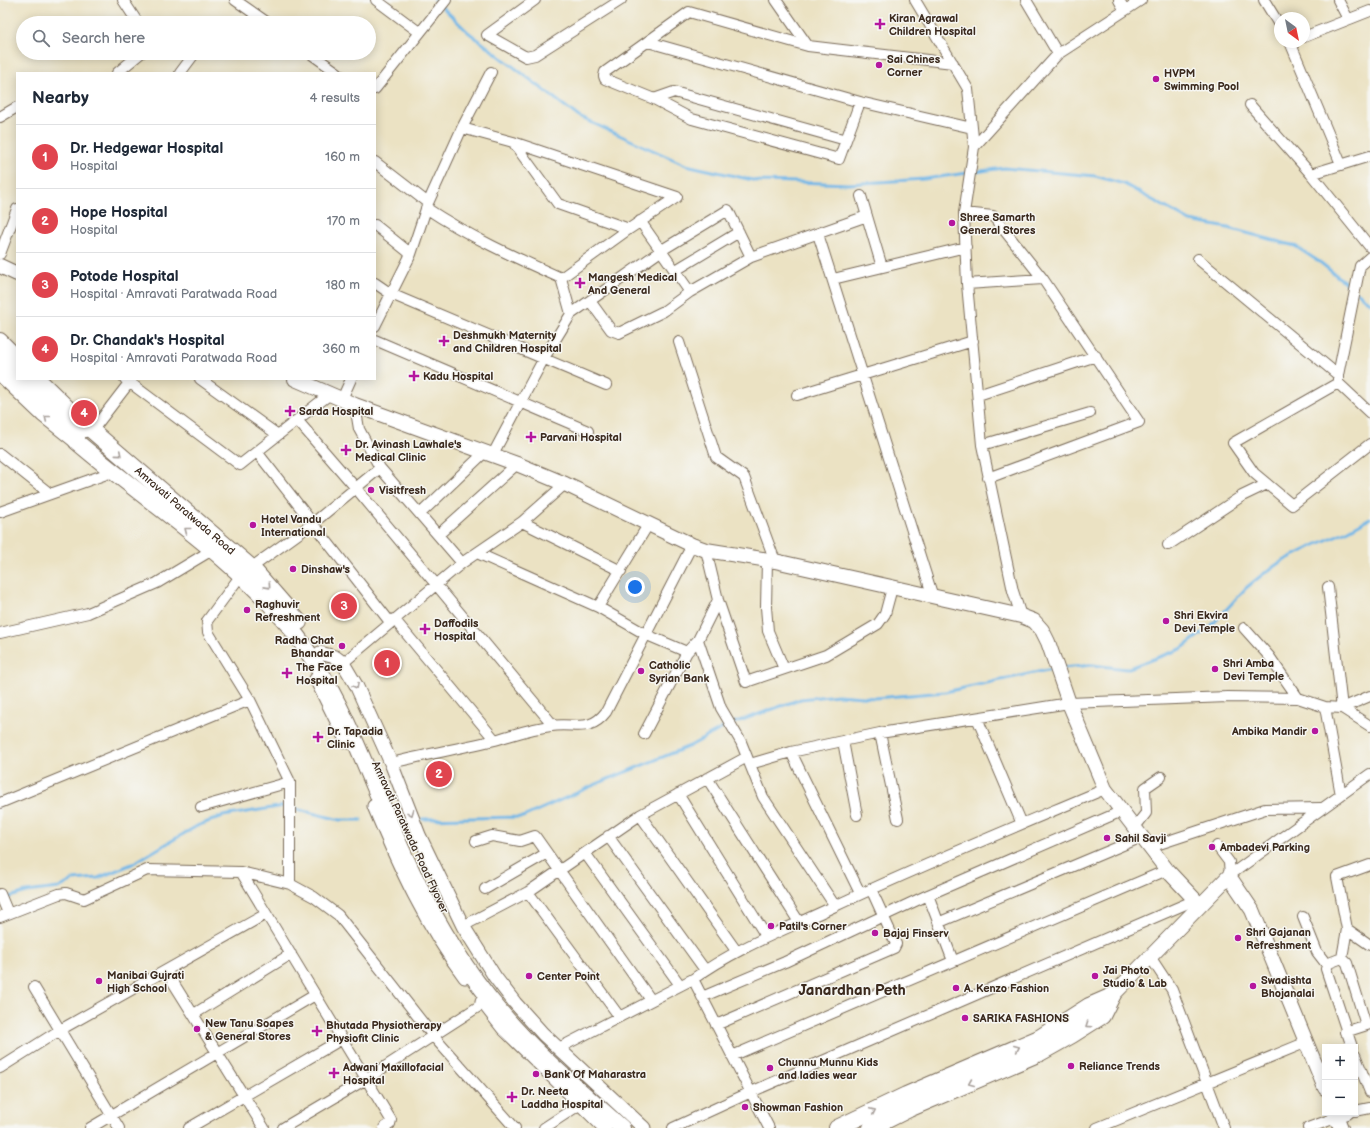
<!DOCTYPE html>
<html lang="en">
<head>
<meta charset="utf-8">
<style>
  :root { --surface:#fff; --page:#f2f2f3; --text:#1f2937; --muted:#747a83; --line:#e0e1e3; --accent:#ea580c }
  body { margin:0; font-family:"Balsamiq Sans",sans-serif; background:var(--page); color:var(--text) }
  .controls { position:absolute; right:12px; bottom:12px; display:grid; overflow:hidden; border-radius:0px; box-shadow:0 2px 10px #0003 }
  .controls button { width:36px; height:36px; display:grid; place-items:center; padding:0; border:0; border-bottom:1px solid var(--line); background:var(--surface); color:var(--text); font:20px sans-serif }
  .compass { position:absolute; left:1274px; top:12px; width:36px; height:36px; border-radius:50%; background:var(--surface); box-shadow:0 2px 10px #0003; rotate:147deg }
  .you { position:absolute; left:635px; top:587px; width:14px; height:14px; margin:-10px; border:3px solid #fff; border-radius:50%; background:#1a73e8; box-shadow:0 0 0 6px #1a73e833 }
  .badge { display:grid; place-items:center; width:26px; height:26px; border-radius:50%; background:var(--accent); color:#fff; font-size:13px; font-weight:700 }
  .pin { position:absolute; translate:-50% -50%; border:2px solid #fff; box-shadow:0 1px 4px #0006 }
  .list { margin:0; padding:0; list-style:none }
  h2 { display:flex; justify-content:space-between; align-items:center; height:52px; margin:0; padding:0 16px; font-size:17px }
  h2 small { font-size:13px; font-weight:400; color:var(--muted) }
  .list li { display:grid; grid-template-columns:26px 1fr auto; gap:12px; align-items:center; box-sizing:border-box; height:64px; padding:0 16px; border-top:1px solid var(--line) }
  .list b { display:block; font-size:15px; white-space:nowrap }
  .list p { margin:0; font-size:13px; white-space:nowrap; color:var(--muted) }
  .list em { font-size:13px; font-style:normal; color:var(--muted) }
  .icon { flex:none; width:22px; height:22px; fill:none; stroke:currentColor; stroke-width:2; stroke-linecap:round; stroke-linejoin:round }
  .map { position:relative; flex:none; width:1370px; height:1128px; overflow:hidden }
  .search { position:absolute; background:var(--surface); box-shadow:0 2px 10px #0003; left:16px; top:16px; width:360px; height:44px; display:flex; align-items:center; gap:10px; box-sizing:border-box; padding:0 14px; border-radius:22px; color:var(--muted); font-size:15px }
  .panel { position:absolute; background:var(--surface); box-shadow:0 2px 10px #0003; left:16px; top:72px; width:360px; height:308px; border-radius:0px }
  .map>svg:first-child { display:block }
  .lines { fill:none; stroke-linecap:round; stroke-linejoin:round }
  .stream { stroke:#72b7e8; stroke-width:3 }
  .minor-casing { stroke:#796a58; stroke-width:12 }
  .tertiary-casing { stroke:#796a58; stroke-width:15 }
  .secondary-casing { stroke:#796a58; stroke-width:16 }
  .primary-casing { stroke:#796a58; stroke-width:18 }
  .minor { stroke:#fff; stroke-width:10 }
  .tertiary { stroke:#fff; stroke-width:13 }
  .secondary { stroke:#fff; stroke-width:14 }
  .primary { stroke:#fff; stroke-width:16 }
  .oneway { stroke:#a79f9a }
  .poi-dot { fill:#b5179e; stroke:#f6f6f2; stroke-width:1.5 }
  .labels { text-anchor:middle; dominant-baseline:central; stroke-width:3; stroke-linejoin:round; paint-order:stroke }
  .poi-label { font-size:11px; font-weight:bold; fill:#3b2a1e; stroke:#f6f6f2; text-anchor:start }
  .street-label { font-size:11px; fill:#3b2a1e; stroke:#f6f6f2 }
  .district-label { font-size:15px; font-weight:bold; fill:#3b2a1e; stroke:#f6f6f2 }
</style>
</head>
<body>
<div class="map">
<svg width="1370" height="1128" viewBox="0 0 1370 1128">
  <rect width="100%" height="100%" fill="#f6f6f2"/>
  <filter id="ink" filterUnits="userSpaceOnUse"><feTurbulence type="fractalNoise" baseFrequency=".025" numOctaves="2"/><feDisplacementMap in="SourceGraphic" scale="8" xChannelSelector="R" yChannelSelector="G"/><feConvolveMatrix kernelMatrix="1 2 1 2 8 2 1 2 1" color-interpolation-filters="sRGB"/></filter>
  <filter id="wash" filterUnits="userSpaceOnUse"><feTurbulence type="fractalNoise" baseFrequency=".012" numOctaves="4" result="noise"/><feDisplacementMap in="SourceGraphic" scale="16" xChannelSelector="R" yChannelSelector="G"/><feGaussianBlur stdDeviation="0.9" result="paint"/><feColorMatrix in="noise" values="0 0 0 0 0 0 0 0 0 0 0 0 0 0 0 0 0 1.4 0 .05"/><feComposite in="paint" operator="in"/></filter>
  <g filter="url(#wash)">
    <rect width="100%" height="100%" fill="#ebe2c3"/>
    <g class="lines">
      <!-- stream -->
      <path class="stream" d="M435,0L468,32L579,117L686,165L757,181L797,182L848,184L924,179L1004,168L1095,176L1124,184L1190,221L1228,228L1295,246L1321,263L1352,288
        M1357,292L1370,303
        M1062,668L1093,665L1126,669L1181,649L1211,626L1246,588L1262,575L1279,563L1313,546L1349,530L1370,518
        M422,819L523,817L601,782L690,746L728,725L801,699L838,695L875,698L945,692L1052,669
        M4,899L26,892L59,888L73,880L98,878L132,864L197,826L223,816L284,806L340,820H361"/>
    </g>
  </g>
  <g filter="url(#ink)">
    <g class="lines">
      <!-- minor casing -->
      <g class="minor-casing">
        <path id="minor" d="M123,0L138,23
          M235,0L268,23
          M376,0L419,32
          M535,0L487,35L526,57L535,55L621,0
          M776,0L808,46
          M915,0L968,89L974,147L964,213L967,284L982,445L1013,591L1021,616
          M1026,0L1058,54
          M1119,0L1124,9
          M1264,0L1280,26
          M1338,0L1348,19
          M1304,37L1370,11
          M648,42L860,102L972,128
          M1290,42L1341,164
          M310,53L338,73
          M117,73L141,53
          M180,73L195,53
          M375,89L446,0
          M654,99L674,92L846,140
          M860,102L839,159L692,119L654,99L605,79L604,76L605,72L689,12L808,46L953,63
          M1250,105L1311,174L1370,247
          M0,117L17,107
          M462,128L513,142L677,197
          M513,142L558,204L629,229
          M974,147L1058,54L1141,0
          M375,162L428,203
          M1311,174L1370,156
          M861,196L882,267
          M426,208C468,236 514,257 561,278
          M964,213L993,216L1043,279L1139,422L988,478
          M640,221L690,292
          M375,225L411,254
          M818,234L933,597
          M0,254L17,209
          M1370,257L1360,266L1338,375V383L1370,413
          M1198,259L1338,375
          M676,270L739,232
          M833,279L966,247
          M375,283L391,294L606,385
          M967,284L1043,279
          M590,301L611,330L619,333L664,311L690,292L751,257L867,216
          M571,314L561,278L629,229L677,197
          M375,326L411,254L428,203L462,128L491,72
          M375,340L588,431
          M679,342L716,457L744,477L775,561
          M125,379L240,465L330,394
          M200,379L278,435
          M1338,383L1233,443L1254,473L1292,505L1370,444
          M797,395L973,341
          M978,395L1096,356
          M342,399L351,379
          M355,405L359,429L380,468L462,563
          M297,420L355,487L553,725
          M92,431L132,379
          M982,445L1090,413
          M257,452L390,622
          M0,454L49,493
          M493,454L544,358L571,314L662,250L728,210L751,257
          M0,512L112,472
          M420,514L486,451
          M522,522L621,571
          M438,535L517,464
          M1168,545L1242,496L1267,484
          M706,550L718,600L746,682L826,655L878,624L885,614L892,588
          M477,553L598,607L647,635L687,652
          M767,560L766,607L768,631L784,669
          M1328,587L1342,708L1370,696
          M598,607L648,525
          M394,619L495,740
          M1244,628L1269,656L1298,698
          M0,633L88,613L157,583L212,550
          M698,640L721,708L741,742L763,797L835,906
          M343,663L462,563L522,522L565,484
          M1325,707L1341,795
          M977,718L1022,824
          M880,733L898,819
          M644,734L687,652L698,640L718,600
          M843,741L857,815
          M791,752L860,893
          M391,763C425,755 460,748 495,740C513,735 531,728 551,726C574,722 589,734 606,712L692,545
          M750,764L791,752L880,733L1069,703L1228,697L1298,698L1325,707L1342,708L1370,726
          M707,778L799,922
          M678,794L766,936
          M0,803L250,700
          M201,807L290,782
          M640,815L737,952
          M1135,827L1146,813L1145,788L1161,777
          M608,836L705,970
          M476,841L492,836L520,841L535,836L547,853
          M1217,846L1229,862L1230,875
          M1150,847L1265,809L1321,808
          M585,853L680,985
          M241,872L391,1120L390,1124L384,1128
          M1230,875L1370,774
          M290,884V782L250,700L208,632L207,621L241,575L312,524L380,468
          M485,889L547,853L651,1000
          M528,892L619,1016
          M0,894L8,913
          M928,895L953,961
          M0,917L59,894L66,893L84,899L147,870L241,872L290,884L314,897L338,915L434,1037L515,1128
          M1303,917L1317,952L1327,965
          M940,922L1142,837
          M463,926L528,892L640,815L747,757
          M1347,929L1370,945
          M1151,958L1172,990L1224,1128
          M1342,958L1347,963L1366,1025
          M166,971L264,1128
          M693,979L769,1128
          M34,987L119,1128
          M702,997L785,962L928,895L1122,811
          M194,1014L291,954
          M716,1025L894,948L896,944L871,889
          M1345,1032L1370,1024
          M1352,1047L1326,969L1329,963L1342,958L1347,929L1337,877L1370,865
          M559,1048L693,979C737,947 787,929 835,906C924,864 1015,827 1105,789
          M1355,1055L1370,1092
          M732,1056L1167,870
          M0,1068L60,1030L266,914
          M1355,1111L1370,1108
          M90,1128L315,995
          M189,1128L342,1039
          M283,1128L366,1079L484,1003
          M544,1128L579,1105
          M673,1128L751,1092L1195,900
          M1097,1128L1307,1042
          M1308,1128L1349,1113"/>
      </g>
      <!-- tertiary casing -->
      <g class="tertiary-casing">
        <path id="tertiary" d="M320,653L335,657L343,663L356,685L391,763L419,835L463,926L495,977L515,1003L543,1034L644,1128
          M316,679L347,742
          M374,806C399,866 426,925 465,977
          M482,1001L503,1028L605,1128"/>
      </g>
      <!-- secondary casing -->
      <g class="secondary-casing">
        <path id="secondary" d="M0,266L17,274
          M0,340L17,357
          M0,374L43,415L77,442
          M39,379L89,428
          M295,379L355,405L517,464L565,484L692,545L706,550L775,561L1021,616L1034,621L1042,630L1048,642L1069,703L1105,789L1167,870L1200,905
          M1112,996L1230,875L1231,879L1252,910L1325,1088
          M1335,1113L1341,1128"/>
      </g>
      <!-- primary casing -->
      <g class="primary-casing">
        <g id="primary">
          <path d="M0,357L17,373"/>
          <path d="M23,379L77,431V442C148,503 231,554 290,627C348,700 372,792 413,874C437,923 464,969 499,1010C535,1054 580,1090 622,1128"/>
          <path id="s1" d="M77,431L89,428L252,568L299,622"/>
          <path d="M837,1128L906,1095L1039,1038L1089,1006L1112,996"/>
          <path d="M871,1128L909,1109L1040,1053L1072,1035L1102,1016L1112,996"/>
        </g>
      </g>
      <!-- minor -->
      <use href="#minor" class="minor"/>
      <!-- tertiary -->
      <use href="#tertiary" class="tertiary"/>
      <!-- secondary -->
      <use href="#secondary" class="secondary"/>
      <!-- primary -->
      <use href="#primary" class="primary"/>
    </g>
    <!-- one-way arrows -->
    <defs><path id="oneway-chevron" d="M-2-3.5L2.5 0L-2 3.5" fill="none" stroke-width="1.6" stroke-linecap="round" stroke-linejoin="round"/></defs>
    <g class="oneway">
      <use href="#oneway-chevron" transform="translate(47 418) rotate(-141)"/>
      <use href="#oneway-chevron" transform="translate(119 454) rotate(40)"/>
      <use href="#oneway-chevron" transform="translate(187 530) rotate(-142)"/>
      <use href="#oneway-chevron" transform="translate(268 586) rotate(48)"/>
      <use href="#oneway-chevron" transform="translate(356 686) rotate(63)"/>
      <use href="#oneway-chevron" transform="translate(411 813) rotate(69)"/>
      <use href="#oneway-chevron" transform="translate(1088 1025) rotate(146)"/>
      <use href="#oneway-chevron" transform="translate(1017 1048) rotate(-23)"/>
      <use href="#oneway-chevron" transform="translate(971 1083) rotate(157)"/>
      <use href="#oneway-chevron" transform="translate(873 1111) rotate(-25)"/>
    </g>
  </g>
  <!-- markers -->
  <g class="poi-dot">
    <path d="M878 18h4v4h4v4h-4v4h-4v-4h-4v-4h4z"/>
    <circle cx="879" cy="65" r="4"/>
    <circle cx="1156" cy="79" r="4"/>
    <circle cx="952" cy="223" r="4"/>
    <path d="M578 277h4v4h4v4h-4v4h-4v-4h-4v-4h4z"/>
    <path d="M442 335h4v4h4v4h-4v4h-4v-4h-4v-4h4z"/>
    <path d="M412 370h4v4h4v4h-4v4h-4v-4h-4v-4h4z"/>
    <path d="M288 405h4v4h4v4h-4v4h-4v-4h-4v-4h4z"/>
    <path d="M529 431h4v4h4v4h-4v4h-4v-4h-4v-4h4z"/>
    <path d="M344 444h4v4h4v4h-4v4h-4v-4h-4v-4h4z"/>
    <circle cx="371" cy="490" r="4"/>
    <circle cx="253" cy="525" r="4"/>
    <circle cx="293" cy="569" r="4"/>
    <circle cx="247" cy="610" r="4"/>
    <circle cx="1166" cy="621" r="4"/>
    <path d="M423 623h4v4h4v4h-4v4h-4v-4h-4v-4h4z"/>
    <circle cx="342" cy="646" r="4"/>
    <circle cx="1215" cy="669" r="4"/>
    <circle cx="641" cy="671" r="4"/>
    <path d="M285 667h4v4h4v4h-4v4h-4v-4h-4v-4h4z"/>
    <circle cx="1315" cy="731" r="4"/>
    <path d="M316 731h4v4h4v4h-4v4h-4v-4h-4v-4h4z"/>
    <circle cx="1107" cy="838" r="4"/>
    <circle cx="1212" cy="847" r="4"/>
    <circle cx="771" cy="926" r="4"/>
    <circle cx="875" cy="933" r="4"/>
    <circle cx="1238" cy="938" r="4"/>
    <circle cx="529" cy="976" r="4"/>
    <circle cx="1095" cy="976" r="4"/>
    <circle cx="99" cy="981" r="4"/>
    <circle cx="1253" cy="986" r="4"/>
    <circle cx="956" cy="988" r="4"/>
    <circle cx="965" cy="1018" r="4"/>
    <circle cx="197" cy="1029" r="4"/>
    <path d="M315 1025h4v4h4v4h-4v4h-4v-4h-4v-4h4z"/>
    <circle cx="1071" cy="1066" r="4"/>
    <circle cx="770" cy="1068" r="4"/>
    <path d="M332 1067h4v4h4v4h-4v4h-4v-4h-4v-4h4z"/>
    <circle cx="536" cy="1074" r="4"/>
    <path d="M510 1091h4v4h4v4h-4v4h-4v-4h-4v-4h4z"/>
    <circle cx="745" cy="1107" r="4"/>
  </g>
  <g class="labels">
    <!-- poi labels -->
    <g class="poi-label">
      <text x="889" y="18">Kiran Agrawal<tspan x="889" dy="13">Children Hospital</tspan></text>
      <text x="887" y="59">Sai Chines<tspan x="887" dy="13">Corner</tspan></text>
      <text x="1164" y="73">HVPM<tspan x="1164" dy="13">Swimming Pool</tspan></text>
      <text x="960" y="217">Shree Samarth<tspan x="960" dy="13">General Stores</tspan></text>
      <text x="588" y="277">Mangesh Medical<tspan x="588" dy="13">And General</tspan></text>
      <text x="453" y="335">Deshmukh Maternity<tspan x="453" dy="13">and Children Hospital</tspan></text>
      <text x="423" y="376">Kadu Hospital</text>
      <text x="299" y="411">Sarda Hospital</text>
      <text x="540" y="437">Parvani Hospital</text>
      <text x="355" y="444">Dr. Avinash Lawhale's<tspan x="355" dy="13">Medical Clinic</tspan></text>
      <text x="379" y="490">Visitfresh</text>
      <text x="261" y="519">Hotel Vandu<tspan x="261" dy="13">International</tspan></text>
      <text x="301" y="569">Dinshaw's</text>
      <text x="255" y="604">Raghuvir<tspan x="255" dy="13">Refreshment</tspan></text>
      <text x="1174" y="615">Shri Ekvira<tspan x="1174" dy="13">Devi Temple</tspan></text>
      <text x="434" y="623">Daffodils<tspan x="434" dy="13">Hospital</tspan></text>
      <text x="334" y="640" text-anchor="end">Radha Chat<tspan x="334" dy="13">Bhandar</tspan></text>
      <text x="1223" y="663">Shri Amba<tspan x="1223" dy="13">Devi Temple</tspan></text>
      <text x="649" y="665">Catholic<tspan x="649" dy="13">Syrian Bank</tspan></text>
      <text x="296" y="667">The Face<tspan x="296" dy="13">Hospital</tspan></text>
      <text x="327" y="731">Dr. Tapadia<tspan x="327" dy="13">Clinic</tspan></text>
      <text x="1307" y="731" text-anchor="end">Ambika Mandir</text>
      <text x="1115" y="838">Sahil Savji</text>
      <text x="1220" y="847">Ambadevi Parking</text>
      <text x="779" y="926">Patil's Corner</text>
      <text x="1246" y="932">Shri Gajanan<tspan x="1246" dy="13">Refreshment</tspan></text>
      <text x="883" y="933">Bajaj Finserv</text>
      <text x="1103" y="970">Jai Photo<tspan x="1103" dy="13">Studio &amp; Lab</tspan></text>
      <text x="107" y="975">Manibai Gujrati<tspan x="107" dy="13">High School</tspan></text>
      <text x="537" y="976">Center Point</text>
      <text x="1261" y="980">Swadishta<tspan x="1261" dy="13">Bhojanalai</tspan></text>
      <text x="964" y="988">A. Kenzo Fashion</text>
      <text x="973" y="1018">SARIKA FASHIONS</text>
      <text x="205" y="1023">New Tanu Soapes<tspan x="205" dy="13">&amp; General Stores</tspan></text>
      <text x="326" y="1025">Bhutada Physiotherapy<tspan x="326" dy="13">Physiofit Clinic</tspan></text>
      <text x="778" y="1062">Chunnu Munnu Kids<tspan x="778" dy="13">and ladies wear</tspan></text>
      <text x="1079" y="1066">Reliance Trends</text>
      <text x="343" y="1067">Adwani Maxillofacial<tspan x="343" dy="13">Hospital</tspan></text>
      <text x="544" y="1074">Bank Of Maharastra</text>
      <text x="521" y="1091">Dr. Neeta<tspan x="521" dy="13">Laddha Hospital</tspan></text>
      <text x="753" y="1107">Showman Fashion</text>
    </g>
    <!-- street labels -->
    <g class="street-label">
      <text stroke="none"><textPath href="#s1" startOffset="139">Amravati Paratwada Road</textPath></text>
      <text transform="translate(410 837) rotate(65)">Amravati Paratwada Road Flyover</text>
    </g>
    <!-- district labels -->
    <g class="district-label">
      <text x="852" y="990">Janardhan Peth</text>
    </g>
  </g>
</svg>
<div class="controls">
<button>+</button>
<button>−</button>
</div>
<svg class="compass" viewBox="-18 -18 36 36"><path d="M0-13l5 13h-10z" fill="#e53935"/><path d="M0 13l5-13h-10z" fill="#747a83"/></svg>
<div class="you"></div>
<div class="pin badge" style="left:387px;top:663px;background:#e0444e">1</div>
<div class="pin badge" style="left:439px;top:774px;background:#e0444e">2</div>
<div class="pin badge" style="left:344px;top:606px;background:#e0444e">3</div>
<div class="pin badge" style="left:84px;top:413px;background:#e0444e">4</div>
<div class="search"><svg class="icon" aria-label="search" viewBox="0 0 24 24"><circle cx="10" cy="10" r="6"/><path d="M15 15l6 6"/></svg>Search here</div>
<section class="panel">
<h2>Nearby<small>4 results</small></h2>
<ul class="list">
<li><span class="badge" style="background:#e0444e">1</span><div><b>Dr. Hedgewar Hospital</b><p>Hospital</p></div><em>160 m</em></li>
<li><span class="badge" style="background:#e0444e">2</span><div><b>Hope Hospital</b><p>Hospital</p></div><em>170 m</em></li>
<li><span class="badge" style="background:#e0444e">3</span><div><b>Potode Hospital</b><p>Hospital · Amravati Paratwada Road</p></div><em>180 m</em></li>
<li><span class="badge" style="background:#e0444e">4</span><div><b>Dr. Chandak's Hospital</b><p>Hospital · Amravati Paratwada Road</p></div><em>360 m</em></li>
</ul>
</section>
</div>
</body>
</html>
